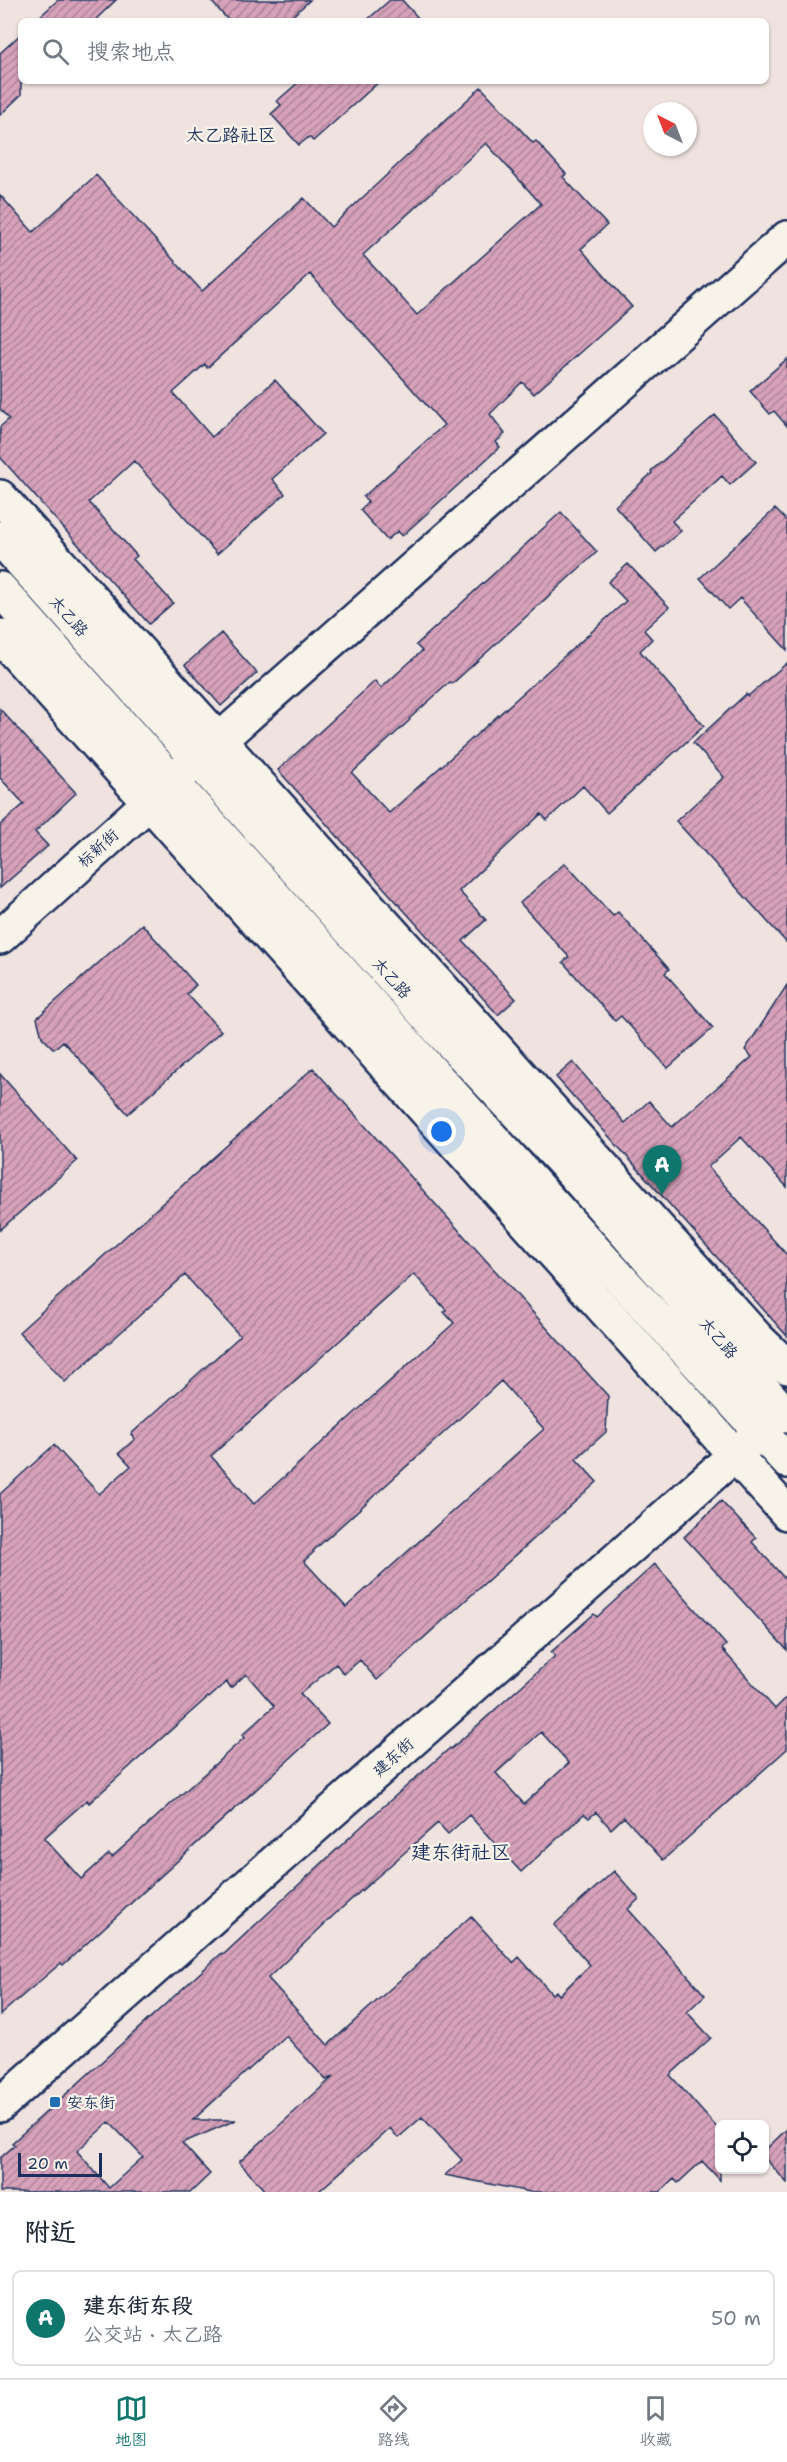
<!DOCTYPE html>
<html lang="zh">
<head>
<meta charset="utf-8">
<style>
  :root { --surface:#fff; --page:#f2f2f3; --text:#1f2937; --muted:#747a83; --line:#e0e1e3; --accent:#0f766e }
  body { margin:0; font-family:"Shantell Sans","LXGW WenKai TC",sans-serif; background:var(--page); color:var(--text) }
  .controls { position:absolute; right:18px; bottom:18px; display:grid; overflow:hidden; border-radius:9px; box-shadow:0 2px 4px #0004 }
  .controls button { width:54px; height:54px; display:grid; place-items:center; padding:0; border:0; border-bottom:2px solid var(--line); background:var(--surface); color:var(--text); font:30px sans-serif }
  .compass { position:absolute; left:643px; top:102px; width:54px; height:54px; border-radius:50%; background:var(--surface); box-shadow:0 2px 4px #0004; rotate:318deg }
  .scale { position:absolute; left:18px; bottom:15px; width:84px; box-sizing:border-box; padding-left:6px; border:3px solid #1b2f5e; border-top:0; font-size:16px; line-height:21px; white-space:nowrap; color:#1b2f5e; -webkit-text-stroke:4px #f7f3e8; paint-order:stroke }
  .you { position:absolute; left:442px; top:1132px; width:21px; height:21px; margin:-15px; border:4px solid #fff; border-radius:50%; background:#1a73e8; box-shadow:0 0 0 9px #1a73e833 }
  .badge { display:grid; place-items:center; width:39px; height:39px; border-radius:50%; background:var(--accent); color:#fff; font-size:20px; font-weight:700 }
  .pin { position:absolute; translate:-50% -50px; filter:drop-shadow(0 2px 3px #0008) }
  .pin::after { content:''; position:absolute; top:32px; width:21px; height:18px; background:inherit; clip-path:polygon(0 0,100% 0,50% 100%) }
  .list { margin:0; padding:0; list-style:none }
  h2 { display:flex; justify-content:space-between; align-items:center; height:78px; margin:0; padding:0 24px; font-size:26px }
  h2 small { font-size:20px; font-weight:400; color:var(--muted) }
  .list li { display:grid; grid-template-columns:39px 1fr auto; gap:18px; align-items:center; box-sizing:border-box; height:96px; margin:0 12px 12px; padding:0 12px; border:2px solid var(--line); border-radius:9px }
  .list b { display:block; font-size:22px; white-space:nowrap }
  .list p { margin:0; font-size:20px; white-space:nowrap; color:var(--muted) }
  .list em { font-size:20px; font-style:normal; color:var(--muted) }
  .icon { flex:none; width:33px; height:33px; fill:none; stroke:currentColor; stroke-width:2; stroke-linecap:round; stroke-linejoin:round }
  .map { position:relative; flex:none; width:787px; height:2192px; overflow:hidden }
  .search { position:absolute; background:var(--surface); box-shadow:0 2px 4px #0004; left:18px; right:18px; top:18px; height:66px; display:flex; align-items:center; gap:15px; box-sizing:border-box; padding:0 21px; border-radius:9px; color:var(--muted); font-size:22px }
  .sheet { height:186px; background:var(--surface) }
  nav { display:flex; justify-content:space-around; align-items:center; box-sizing:border-box; height:84px; border-top:2px solid var(--line); background:var(--surface); font-size:16px; color:var(--muted) }
  nav a { display:grid; justify-items:center; gap:3px }
  nav .on { color:var(--accent) }
  .map>svg:first-child { display:block }
  .building { fill:url(#building-hatch); stroke:#1b2f5e; stroke-width:1.5; fill-rule:evenodd }
  .lines { fill:none; stroke-linecap:round; stroke-linejoin:round }
  .tertiary-casing { stroke:#1b2f5e; stroke-width:38 }
  .secondary-casing { stroke:#1b2f5e; stroke-width:38 }
  .primary-casing { stroke:#1b2f5e; stroke-width:38 }
  .tertiary { stroke:#f7f3e8; stroke-width:33 }
  .secondary { stroke:#f7f3e8; stroke-width:33 }
  .primary { stroke:#f7f3e8; stroke-width:33 }
  .poi-dot { fill:#1f6fb2; stroke:#f7f3e8; stroke-width:2 }
  .labels { text-anchor:middle; dominant-baseline:central; stroke-width:4.5; stroke-linejoin:round; paint-order:stroke }
  .street-label { font-size:16px; fill:#1b2f5e; stroke:#f7f3e8 }
  .poi-label { font-size:16px; fill:#1b2f5e; stroke:#f7f3e8; text-anchor:start }
  .neighbourhood-label { font-size:18px; fill:#1b2f5e; stroke:#f7f3e8 }
  .quarter-label { font-size:20px; fill:#1b2f5e; stroke:#f7f3e8 }
</style>
</head>
<body>
<div class="map">
<svg width="787" height="2192" viewBox="0 0 787 2192">
  <defs>
    <pattern id="building-hatch" width="6" height="6" patternUnits="userSpaceOnUse" patternTransform="scale(1.5)"><rect width="6" height="6" fill="#d6a1b9"/><path d="M-1 1l2-2M0 6l6-6M5 7l2-2" fill="none" stroke="#ad849a"/></pattern>
  </defs>
  <rect width="100%" height="100%" fill="#f0e3df"/>
  <filter id="ink" filterUnits="userSpaceOnUse"><feTurbulence type="fractalNoise" baseFrequency=".0167" numOctaves="2"/><feDisplacementMap in="SourceGraphic" scale="12" xChannelSelector="R" yChannelSelector="G"/><feConvolveMatrix kernelMatrix="1 2 1 2 8 2 1 2 1" color-interpolation-filters="sRGB"/></filter>
  <g filter="url(#ink)">
    <!-- building -->
    <path class="building" d="M58,0H116L94,21H35Z
      M210,0H310L287,21H229Z
      M390,0H402L421,21H366Z
      M21,34V95L0,115V53Z
      M300,81H380L313,141L309,137L299,145L271,114L281,105L277,101Z
      M481,87L533,143L536,141L566,174L563,177L607,225L581,249L632,307L534,394L522,382L490,414L505,434L496,442L500,447L402,536L398,531L387,540L360,510L368,502L363,497L444,425L310,274L207,368L205,364L173,393L212,437L275,380L323,434L272,479L285,494L217,554L134,461L89,502L137,556L133,559L173,603L149,624L0,457V427L9,419L0,409V195L33,232L96,175L202,291L304,198L331,227ZM486,143L541,204L417,315L363,255Z
      M787,359V426L774,411L770,414L750,391Z
      M715,415L756,462L730,485L722,476L672,521L681,531L656,552L615,506L652,473L651,471Z
      M775,509L787,521V650L740,598L728,609L700,578Z
      M561,512L597,552L452,684L450,682L409,719L410,720L352,773L389,813L626,601L608,582L628,564L669,607L644,630L652,639L640,651L704,726L607,813L583,786L547,820L541,814L459,891L486,920L463,941L516,999L498,1015L278,770L375,681L381,688L422,651L416,645Z
      M221,633L257,673L221,706L185,665Z
      M787,663V943L676,821L724,777L693,743L746,694L748,696Z
      M0,709L76,793L35,832L48,846L0,888V825L24,804L0,778Z
      M565,863L613,916L618,912L669,969L665,973L713,1028L668,1068L621,1016L615,1021L563,962L569,957L520,903Z
      M142,924L196,985L187,994L221,1031L128,1114L63,1041L54,1049L42,1037L37,1018Z
      M787,985V1187L741,1137L708,1167L787,1255V1336L556,1077L573,1062L625,1123L649,1101L672,1127L752,1057L745,1050Z
      M313,1068L608,1396L606,1432L576,1459L597,1482L377,1680L360,1660L344,1674L336,1664L300,1694L328,1724L63,1965L61,1963L0,2015V1494L54,1445L99,1494L131,1466L119,1453L135,1439L131,1434L240,1336L185,1275L65,1382L19,1332ZM414,1274L446,1310L444,1312L454,1323L254,1504L211,1456ZM501,1381L544,1429L346,1607L304,1561L314,1552L313,1551ZM246,1674L274,1706L242,1735L244,1738L112,1857L109,1854L81,1879L44,1838L87,1800L89,1803L208,1697L209,1698L227,1682L231,1688Z
      M0,1074L77,1161L0,1230Z
      M721,1501L756,1538L752,1542L787,1581V1650L684,1537Z
      M655,1564L726,1645L722,1649L775,1709L787,1697V1749L663,1860L624,1817L611,1829L596,1812L589,1818L584,1814L521,1872L469,1815L448,1834L438,1823L335,1914L268,1978L328,2045L471,1916L513,1963L519,1957L552,1994L556,1991L559,1995L590,1965L554,1925L614,1871L639,1899L628,1909L705,1995L687,2012L711,2038L670,2075L720,2131V2180L702,2161L678,2183L674,2179L660,2192H530L445,2175L462,2160L422,2117L398,2138L390,2128L318,2192H266L239,2162L334,2076L326,2080L286,2036L193,2120H236L182,2143L210,2174L191,2192H0V2158L15,2145L12,2143L222,1953L223,1955L377,1812L450,1748L451,1749L555,1656L551,1652L594,1614L597,1617ZM541,1732L569,1763L524,1804L496,1773ZM109,2122L143,2157L109,2188L77,2151Z
      M787,2129V2183L765,2158V2150Z"/>
    <g class="lines">
      <!-- tertiary casing -->
      <g class="tertiary-casing">
        <path id="tertiary" d="M0,937L173,781L787,238
          M0,2105L756,1436"/>
      </g>
      <!-- secondary casing -->
      <g class="secondary-casing">
        <path id="secondary" d="M0,497L757,1338L787,1367
          M0,636L787,1513"/>
      </g>
      <!-- primary casing -->
      <g class="primary-casing">
        <path id="primary" d="M0,538L440,1031L564,1163L787,1416
          M0,589L422,1061L787,1461"/>
      </g>
      <!-- tertiary -->
      <use href="#tertiary" class="tertiary"/>
      <!-- secondary -->
      <use href="#secondary" class="secondary"/>
      <!-- primary -->
      <use href="#primary" class="primary"/>
    </g>
  </g>
  <!-- markers -->
  <rect class="poi-dot" x="49" y="2096" width="12" height="12" rx="3"/>
  <g class="labels">
    <!-- street labels -->
    <g class="street-label">
      <text transform="translate(69 616) rotate(48)">太乙路</text>
      <text transform="translate(98 848) rotate(-42)">标新街</text>
      <text transform="translate(392 978) rotate(48)">太乙路</text>
      <text transform="translate(719 1338) rotate(49)">太乙路</text>
      <text transform="translate(393 1757) rotate(-42)">建东街</text>
    </g>
    <!-- poi labels -->
    <g class="poi-label">
      <text x="67" y="2102">安东街</text>
    </g>
    <!-- neighbourhood labels -->
    <g class="neighbourhood-label">
      <text x="231" y="135">太乙路社区</text>
    </g>
    <!-- quarter labels -->
    <g class="quarter-label">
      <text x="461" y="1852">建东街社区</text>
    </g>
  </g>
</svg>
<div class="controls">
<button><svg class="icon" aria-label="locate" viewBox="0 0 24 24"><circle cx="12" cy="12" r="6"/><path d="M12 2v4M12 18v4M2 12h4M18 12h4"/></svg></button>
</div>
<svg class="compass" viewBox="-18 -18 36 36"><path d="M0-13l5 13h-10z" fill="#e53935"/><path d="M0 13l5-13h-10z" fill="#747a83"/></svg>
<div class="scale">20 m</div>
<div class="you"></div>
<div class="pin badge" style="left:662px;top:1195px">A</div>
<div class="search"><svg class="icon" aria-label="search" viewBox="0 0 24 24"><circle cx="10" cy="10" r="6"/><path d="M15 15l6 6"/></svg>搜索地点</div>
</div>
<section class="sheet">
<h2>附近<small></small></h2>
<ul class="list">
<li><span class="badge">A</span><div><b>建东街东段</b><p>公交站 · 太乙路</p></div><em>50 m</em></li>
</ul>
</section>
<nav>
<a class="on"><svg class="icon" aria-label="map" viewBox="0 0 24 24"><path d="M3 6l6-2 6 2 6-2v14l-6 2-6-2-6 2zM9 4v14M15 6v14"/></svg>地图</a>
<a><svg class="icon" aria-label="directions" viewBox="0 0 24 24"><path d="M12 3l9 9-9 9-9-9zM9 14v-3h6M13 9l2 2-2 2"/></svg>路线</a>
<a><svg class="icon" aria-label="saved" viewBox="0 0 24 24"><path d="M7 4h10v16l-5-4-5 4z"/></svg>收藏</a>
</nav>
</body>
</html>
